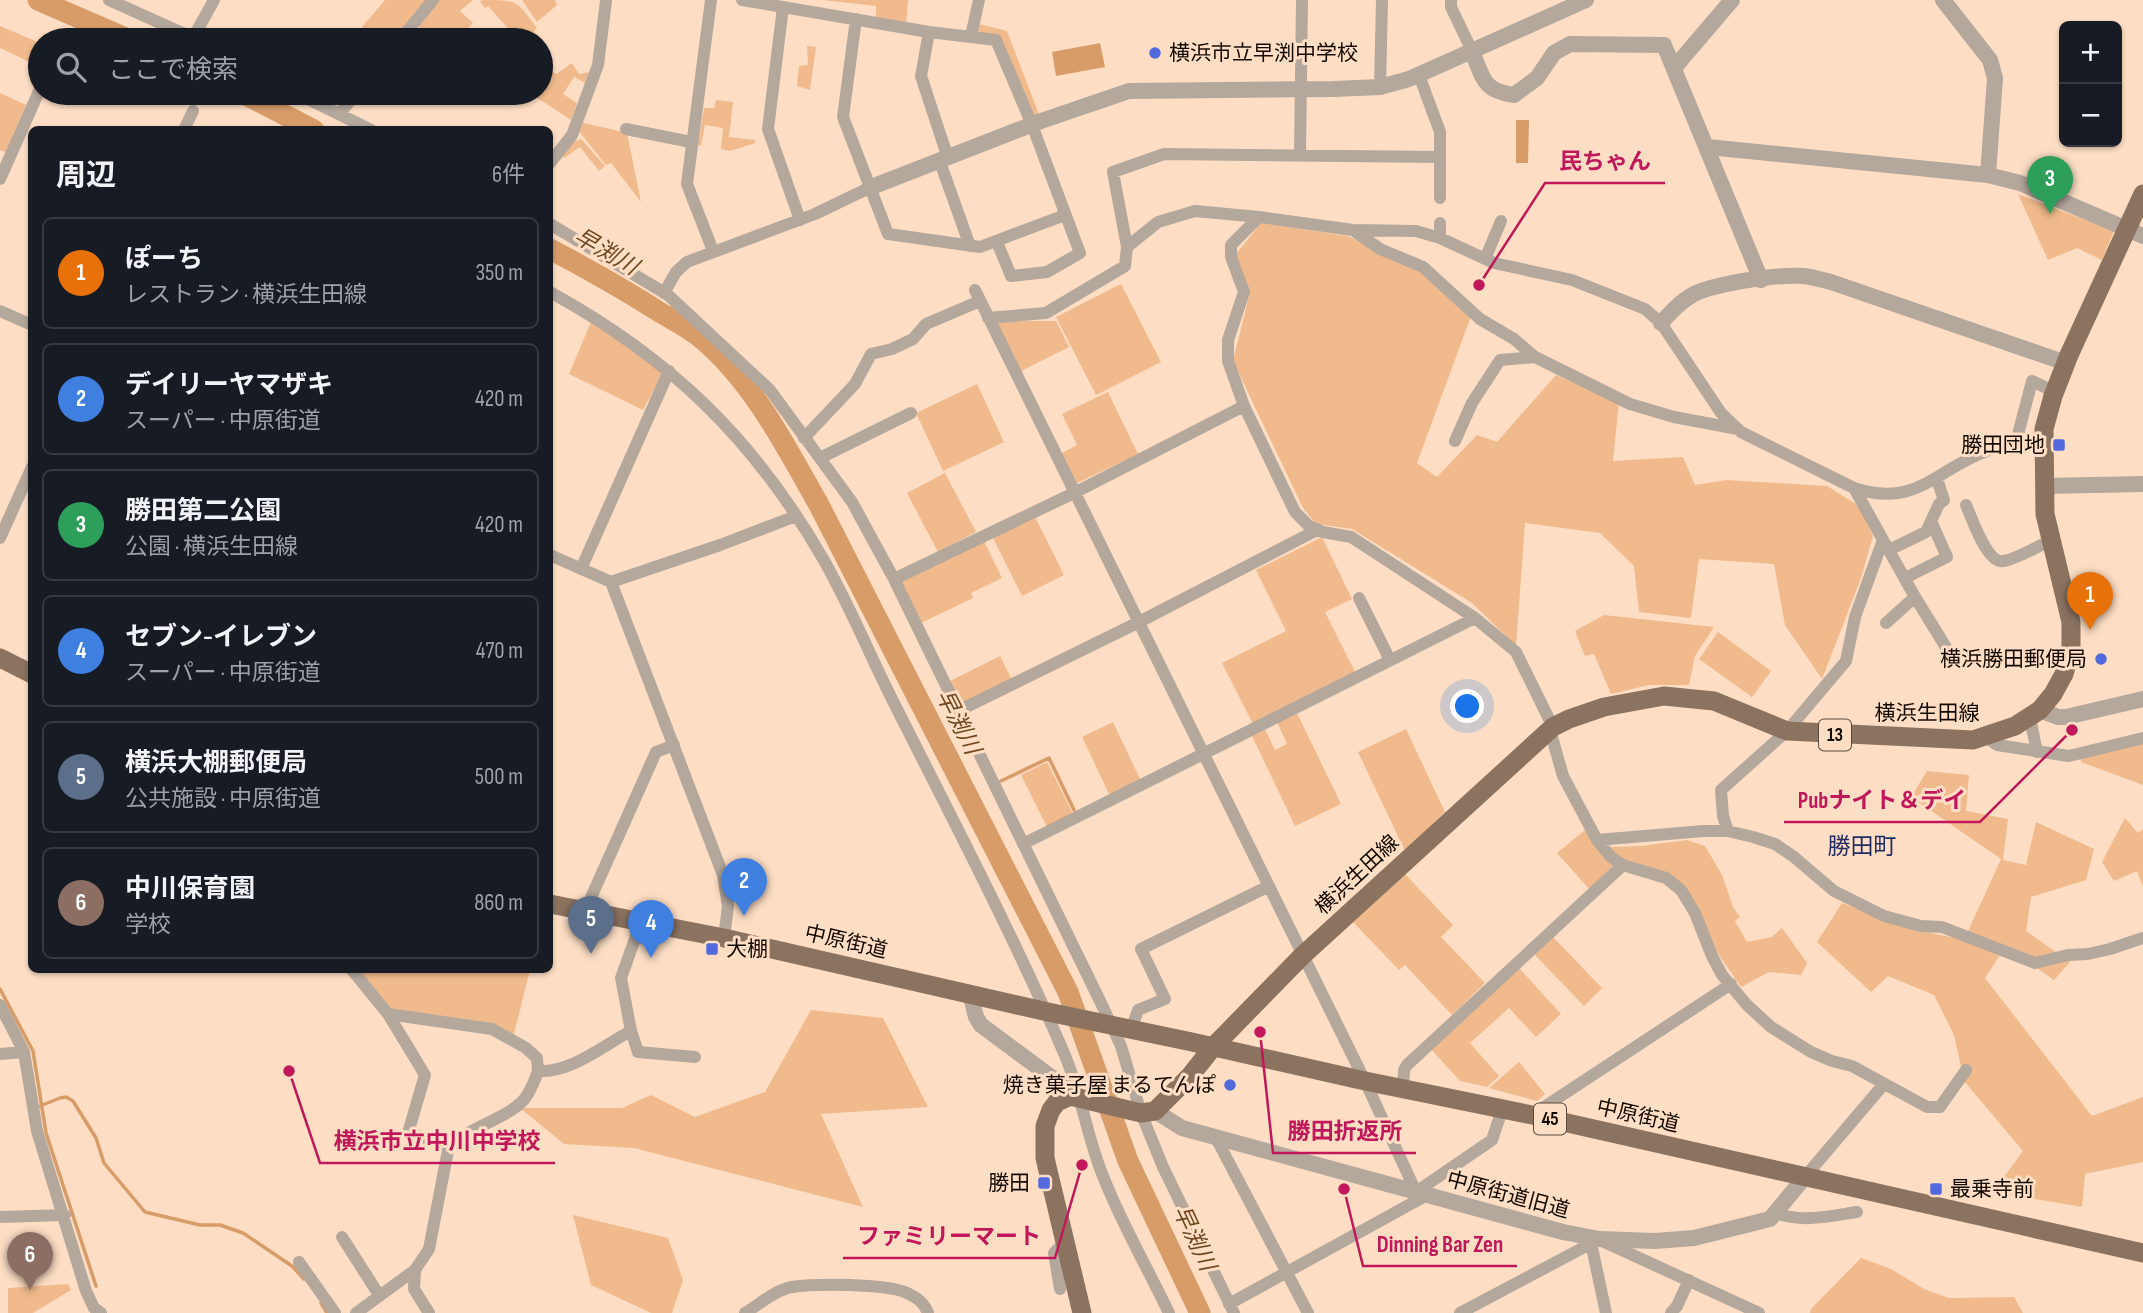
<!DOCTYPE html>
<html lang="ja">
<head>
<meta charset="utf-8">
<style>
  :root { --surface:#171b24; --page:#242831; --text:#f1f3f6; --muted:#9ea1a6; --line:#363941; --accent:#0f766e }
  body { margin:0; font-family:"Sofia Sans Condensed","Noto Sans JP",sans-serif; background:var(--page); color:var(--text) }
  .controls { position:absolute; right:21px; top:21px; display:grid; overflow:hidden; border-radius:10px; box-shadow:0 2px 5px #0004 }
  .controls button { width:63px; height:63px; display:grid; place-items:center; padding:0; border:0; border-bottom:2px solid var(--line); background:var(--surface); color:var(--text); font:35px sans-serif }
  .you { position:absolute; left:1468px; top:707px; width:24px; height:24px; margin:-18px; border:5px solid #fff; border-radius:50%; background:#1a73e8; box-shadow:0 0 0 10px #1a73e833 }
  .badge { display:grid; place-items:center; width:46px; height:46px; border-radius:50%; background:var(--accent); color:#fff; font-size:23px; font-weight:700 }
  .pin { position:absolute; translate:-50% -58px; filter:drop-shadow(0 2px 4px #0008) }
  .pin::after { content:''; position:absolute; top:37px; width:24px; height:21px; background:inherit; clip-path:polygon(0 0,100% 0,50% 100%) }
  .list { margin:0; padding:0; list-style:none }
  h2 { display:flex; justify-content:space-between; align-items:center; height:91px; margin:0; padding:0 28px; font-size:30px }
  h2 small { font-size:23px; font-weight:400; color:var(--muted) }
  .list li { display:grid; grid-template-columns:46px 1fr auto; gap:21px; align-items:center; box-sizing:border-box; height:112px; margin:0 14px 14px; padding:0 14px; border:2px solid var(--line); border-radius:10px }
  .list b { display:block; font-size:26px; white-space:nowrap }
  .list p { margin:0; font-size:23px; white-space:nowrap; color:var(--muted) }
  .list em { font-size:23px; font-style:normal; color:var(--muted) }
  .icon { flex:none; width:38px; height:38px; fill:none; stroke:currentColor; stroke-width:2; stroke-linecap:round; stroke-linejoin:round }
  .map { position:relative; flex:none; width:2143px; height:1313px; overflow:hidden }
  .search { position:absolute; background:var(--surface); box-shadow:0 2px 5px #0004; left:28px; top:28px; width:525px; height:77px; display:flex; align-items:center; gap:18px; box-sizing:border-box; padding:0 24px; border-radius:38px; color:var(--muted); font-size:26px }
  .panel { position:absolute; background:var(--surface); box-shadow:0 2px 5px #0004; left:28px; top:126px; width:525px; height:847px; border-radius:10px }
  .map>svg:first-child { display:block }
  .green { fill:#f0ba8c }
  .water { fill:#d79c68 }
  .lines { fill:none; stroke-linecap:round; stroke-linejoin:round }
  .stream { stroke:#d79c68; stroke-width:3.5 }
  .river { stroke:#d79c68; stroke-width:21 }
  .minor { stroke:#b4a79c; stroke-width:12 }
  .tertiary { stroke:#b4a79c; stroke-width:16 }
  .primary { stroke:#8b7360; stroke-width:19 }
  .poi-dot { fill:#5369de; stroke:#fddec4; stroke-width:2.5 }
  .labels { text-anchor:middle; dominant-baseline:central; stroke-width:6; stroke-linejoin:round; paint-order:stroke }
  .shield { fill:#fddec4; stroke:#59493d; stroke-width:2 }
  .shield-label { font-size:19px; font-weight:bold; fill:#130903 }
  .poi-label { font-size:21px; fill:#130903; stroke:#fddec4; text-anchor:end }
  .street-label { font-size:21px; fill:#130903; stroke:#fddec4 }
  .water-label { font-size:23px; font-style:italic; fill:#704720; stroke:#fddec4 }
  .neighbourhood-label { font-size:23px; fill:#212c65; stroke:#fddec4 }
  .leader { fill:none; stroke:#c2185b; stroke-width:2.5 }
  .callout-dot { fill:#c2185b; stroke:#fddec4; stroke-width:2.5 }
  .callout-label { font-size:23px; text-anchor:middle; font-weight:bold; fill:#c2185b; stroke:#fddec4; stroke-width:6; stroke-linejoin:round; paint-order:stroke }
</style>
</head>
<body>
<div class="map">
<svg width="2143" height="1313" viewBox="0 0 2143 1313">
  <rect width="100%" height="100%" fill="#fddec4"/>
  <!-- green -->
  <path class="green" d="M385,0H473L460,11L473,23L469,27L480,38L484,35L485,37L482,40H431L413,20L393,40H374L362,27Z
    M482,0C518,0 516,0 537,28L534,31L536,34L528,36L526,40H502L511,32L488,6L485,8L480,2Z
    M522,0H555L557,5L537,22Z
    M823,0H908L906,24L876,19V6Z
    M979,24L1007,31L1040,117L1032,120L995,38L976,34Z
    M0,26L40,43V67L0,48Z
    M807,46L816,47L810,90L797,86L799,66L808,65Z
    M541,51L548,60L545,65L556,74L572,63L579,74L589,72L586,83L574,77L563,94L577,103L571,120L530,93H541Z
    M0,93L26,105L6,152L0,150Z
    M716,100L733,102L729,137L755,140V143L730,151L721,149L723,128L705,125L701,146L698,145L704,108H714Z
    M580,122L627,133L641,202L611,163L606,165L578,130Z
    M581,139L605,166L599,171L580,147L564,158L562,155L573,142Z
    M2018,194L2114,231L2102,260L2077,248L2048,260Z
    M1261,223L1348,236L1421,271L1471,316L1417,463L1437,477L1477,435L1497,442L1556,375L1619,402L1613,461L1683,457L1695,485L1727,480L1827,486L1859,506L1873,536L1861,578L1822,679L1785,625L1774,564L1699,559L1691,618L1639,612L1634,566L1600,533L1525,523L1516,646L1472,603L1352,529L1316,524L1303,508L1233,361L1249,296L1236,254Z
    M1121,284L1161,362L1096,395L1056,317Z
    M994,321H1056L1069,347L1019,372Z
    M591,322L664,371L643,410L569,374Z
    M977,384L1004,442L943,471L916,413Z
    M1108,392L1138,454L1075,484L1060,454L1077,445L1062,414Z
    M945,473L976,532L938,552L907,493Z
    M1035,517L1064,575L1022,596L993,538Z
    M1322,537L1352,599L1325,612L1356,674L1253,724L1222,663L1286,631L1256,570Z
    M983,539L1002,578L971,593L973,598L919,624L898,581Z
    M1604,615L1714,627L1695,656L1689,685H1649L1611,694L1594,654L1585,656L1575,631Z
    M1718,632L1771,671L1752,697L1699,659Z
    M1000,656L1013,682L960,707L948,682Z
    M1297,713L1341,804L1295,826L1252,736L1265,729L1275,750L1287,744L1277,722Z
    M1113,722L1141,781L1110,796L1082,737Z
    M1406,729L1445,812L1405,851L1358,752Z
    M2143,739V785L2081,762L2080,755Z
    M1047,762L1073,814L1047,827L1021,775Z
    M1927,771L1969,775L1966,811L2008,819L2003,860L2026,865L2036,822L2094,849L2086,880L2031,897L2026,931L2070,962L2054,980L2006,946L1985,978L2092,1116L2143,1097V1162L2085,1174L2082,1207L1993,1192L2023,1151L1964,1081L1954,1035L1934,995L1888,976L1871,992L1817,942L1842,903L1899,926L1964,940L2001,859L1911,797Z
    M2125,818L2138,833L2143,829V887L2137,871L2114,881L2102,862Z
    M1585,830L1614,865L1590,890L1557,853Z
    M1687,840L1705,846L1722,875L1733,907L1740,917L1735,921L1747,942L1772,937L1782,928L1807,963L1801,975L1769,972L1741,987L1661,871L1621,858L1608,847L1641,846Z
    M1404,873L1453,925L1441,937L1485,983L1452,1015L1405,965L1399,970L1353,922Z
    M1552,936L1602,988L1584,1006L1534,954Z
    M1519,968L1561,1014L1536,1037L1509,1008L1470,1043L1499,1076L1487,1087L1460,1081L1430,1048Z
    M359,970H530L514,1034L478,1021L388,1009Z
    M811,1010L883,1018L928,1107L821,1114L863,1207L634,1148L564,1144L520,1108H622L651,1095L695,1117L765,1092Z
    M1519,1062L1545,1094L1537,1101L1489,1088Z
    M573,1215L668,1238L683,1280L672,1313H651L591,1285Z
    M1861,1258L1891,1269L1924,1289L1949,1298L2014,1297L2023,1313H1810L1811,1309Z
    M68,1284L71,1290L33,1313H8V1288Z"/>
  <!-- water -->
  <path class="water" d="M1100,43L1105,67L1056,76L1052,52Z
    M1516,120H1529L1528,163H1516Z"/>
  <g class="lines">
    <!-- stream -->
    <path class="stream" d="M1001,781L1049,758L1074,810
      M0,989L33,1051L46,1133L96,1286
      M40,1106L60,1098L66,1097L73,1101L96,1138L104,1163L145,1212L200,1225H220L243,1233L292,1266L304,1279
      M321,1303L327,1313"/>
    <!-- river -->
    <path class="river" d="M38,0L130,40
      M242,93L314,130
      M550,249C588,269 625,290 661,313C675,321 690,329 702,339C754,383 786,447 819,505L1068,992L1128,1161L1200,1313"/>
    <!-- minor -->
    <path class="minor" d="M109,0L198,40
      M711,0L687,184L713,251
      M742,0L929,32L996,40L1032,125L1080,253L1047,272L1011,276L997,242
      M1451,0V7L1472,51
      M783,7L768,129L800,220
      M856,19L843,117L888,234L980,247L1065,215
      M929,32L921,76L948,158
      M971,36L979,0
      M193,38L214,0
      M400,40L433,0
      M1419,75L1440,132V198
      M1380,87L1382,0
      M296,93L371,130
      M339,114L357,93
      M626,129L691,142
      M184,130L193,111
      M1300,155L1302,0
      M940,162L970,246
      M550,163L572,135L598,65L606,1
      M0,179L40,89
      M1259,217L1231,245V257L1244,292L1228,340V361L1244,406L1295,512L1309,526L1323,532L1351,537L1368,548L1475,618L1516,652L1553,727
      M550,224L668,295L770,390L852,502L894,579L1074,493L1244,406
      M1353,230L1380,249L1423,267L1480,319L1514,339L1535,357L1630,404L1674,417L1738,429
      M1440,238V223
      M1127,247L1158,222L1195,211L1259,217L1353,230L1416,231L1440,238L1494,263L1572,280L1645,309L1661,323L1721,413L1741,432L1854,488C1917,509 1937,468 1989,450C2006,445 2025,445 2043,445
      M1485,259L1501,221
      M975,290L1365,1081L1416,1192L1492,1140L1502,1110
      M550,292C670,358 753,438 822,557C850,605 872,661 898,711C955,824 1014,937 1064,1053C1082,1094 1087,1140 1105,1181C1123,1226 1148,1269 1169,1313
      M664,293L676,272L687,262L815,214L869,188
      M0,311L32,325
      M988,318L1046,313L1125,266L1127,247L1113,172L1164,154L1440,157
      M804,438L855,384L871,354L892,349L913,339L926,324L980,301
      M1455,441L1472,403L1500,360L1535,357
      M2015,446L2032,381L2055,392
      M820,458L911,413
      M1854,488L1915,597L1947,649
      M1966,505C1972,518 1987,565 2004,561C2020,558 2036,546 2051,541
      M0,538L32,467
      M1889,550L1926,532L1939,504L1944,500L1937,479
      M550,555L611,582L720,545L796,516
      M581,569L669,371
      M1905,578L1947,557L1931,521
      M894,579L1101,1003L1121,1046L1141,1113L1163,1167L1234,1313
      M611,582L723,875L728,906L724,938
      M1359,598L1390,660
      M1886,623L1915,597
      M958,711L1137,623L1317,530
      M2030,718L2037,752
      M1550,730L1563,776L1597,840L1611,857L1623,865L1666,878L1681,890L1695,913L1712,956L1722,975L1747,1005L1771,1027L1811,1052L1832,1061L1852,1066L1927,1107H1940L1966,1070
      M1986,737L1997,745L2069,756L2143,738
      M1728,831L1723,816L1721,790L1787,731L1846,661L1855,617L1883,540
      M1597,840L1703,831H1728L1753,837L1775,844L1794,857L1834,891L1884,916L1921,926L1942,927L2035,963L2068,955L2088,954L2110,949L2143,938
      M1023,844L1475,618
      M585,911L656,752L674,745
      M352,970L388,1014L425,1075L408,1133L449,1145
      M0,1005L24,1052L37,1131L86,1291L94,1308L101,1313
      M388,1014L492,1029L526,1048L537,1058L538,1071C571,1073 602,1046 631,1031L621,978L641,922
      M1131,1030L1138,1010L1165,999L1141,949L1267,887
      M631,1031L638,1052L695,1057
      M0,1054L24,1052
      M1403,1088L1404,1070L1407,1065L1623,865
      M1532,1115L1731,984
      M1215,1136L1308,1313
      M1804,1178L1884,1084
      M1776,1213C1802,1223 1830,1216 1857,1212
      M0,1217L65,1215
      M342,1237L379,1295
      M1590,1238L1606,1313
      M1600,1240L1759,1313
      M299,1262L335,1313
      M415,1270L414,1289L429,1313
      M1060,1289L1054,1253L1064,1243
      M1229,1304L1427,1195
      M356,1313L415,1270L429,1249L449,1145C469,1128 513,1116 526,1097C531,1089 535,1080 538,1071
      M745,1313C760,1304 775,1290 792,1287C817,1283 883,1284 905,1292C916,1297 924,1302 928,1313
      M1460,1313L1592,1243
      M1671,1313L1677,1306L1689,1280"/>
    <!-- tertiary -->
    <path class="tertiary" d="M1943,0L1990,60L1995,78L1988,175
      M1472,51C1483,78 1483,91 1514,95L1537,78L1554,53L1570,44L1664,45L1761,280
      M1674,68L1732,0
      M1708,147L1988,175L2020,183L2143,236
      M869,188L1041,121L1129,91L1334,89L1380,87L1409,79L1586,0
      M1661,323C1671,312 1681,301 1694,294C1717,283 1778,274 1804,276C1813,277 1822,280 1831,282L2066,363
      M2045,486L2143,484
      M2040,710L2058,717H2066L2143,699
      M970,993L976,1017L981,1025L1078,1097
      M1155,1111L1182,1128L1563,1232L1599,1239L1655,1241L1694,1238L1770,1219L1804,1178"/>
    <!-- primary -->
    <path class="primary" d="M0,658L32,674
      M550,904L724,938L1048,1012L1192,1042L1365,1081L1532,1115L2143,1253
      M1082,1313L1045,1158V1126L1051,1110L1057,1102L1070,1096L1141,1113L1155,1111L1190,1076L1213,1047L1302,956L1553,727L1569,719L1604,707L1664,696L1714,701L1787,731L1973,740L2015,726L2040,710L2053,694L2064,674L2071,649V622L2045,514L2044,429L2053,396L2069,355L2143,194"/>
  </g>
  <!-- markers -->
  <g class="poi-dot">
    <circle cx="1155" cy="53" r="7"/>
    <rect x="2052" y="438" width="14" height="14" rx="3.5"/>
    <circle cx="2101" cy="659" r="7"/>
    <rect x="705" y="942" width="14" height="14" rx="3.5"/>
    <circle cx="1230" cy="1085" r="7"/>
    <rect x="1037" y="1176" width="14" height="14" rx="3.5"/>
    <rect x="1929" y="1182" width="14" height="14" rx="3.5"/>
  </g>
  <g class="labels">
    <!-- shield labels -->
    <g class="shield">
      <rect x="1819" y="719.5" width="32" height="31" rx="5"/>
      <rect x="1534" y="1103.5" width="32" height="31" rx="5"/>
    </g>
    <g class="shield-label">
      <text x="1835" y="735">13</text>
      <text x="1550" y="1119">45</text>
    </g>
    <!-- poi labels -->
    <g class="poi-label">
      <text x="1169" y="53" text-anchor="start">横浜市立早渕中学校</text>
      <text x="2045" y="445">勝田団地</text>
      <text x="2087" y="659">横浜勝田郵便局</text>
      <text x="726" y="949" text-anchor="start">大棚</text>
      <text x="1216" y="1085">焼き菓子屋 まるてんぽ</text>
      <text x="1030" y="1183">勝田</text>
      <text x="1950" y="1189" text-anchor="start">最乗寺前</text>
    </g>
    <!-- street labels -->
    <g class="street-label">
      <text x="1927" y="713">横浜生田線</text>
      <text transform="translate(1357 875) rotate(-43)">横浜生田線</text>
      <text transform="translate(846 942) rotate(13)">中原街道</text>
      <text transform="translate(1638 1116) rotate(13)">中原街道</text>
      <text transform="translate(1508 1195) rotate(15)">中原街道旧道</text>
    </g>
    <!-- water labels -->
    <g class="water-label">
      <text transform="translate(606 252) rotate(30)">早渕川</text>
      <text transform="translate(958 722) rotate(63)">早渕川</text>
      <text transform="translate(1194 1238) rotate(65)">早渕川</text>
    </g>
    <!-- neighbourhood labels -->
    <g class="neighbourhood-label">
      <text x="1862" y="847">勝田町</text>
    </g>
  </g>
  <!-- callouts -->
  <path class="leader" d="M1479 285L1545 183H1665M2072 730L1980 822H1784M1260 1032L1273 1153H1416M289 1071L320 1163H555M1082 1165L1055 1258H843M1344 1189L1363 1266H1517"/>
  <g class="callout-dot">
    <circle cx="1479" cy="285" r="7"/>
    <circle cx="2072" cy="730" r="7"/>
    <circle cx="1260" cy="1032" r="7"/>
    <circle cx="289" cy="1071" r="7"/>
    <circle cx="1082" cy="1165" r="7"/>
    <circle cx="1344" cy="1189" r="7"/>
  </g>
  <g class="callout-label">
    <text x="1605" y="169">民ちゃん</text>
    <text x="1882" y="808">Pubナイト＆デイ</text>
    <text x="1345" y="1139">勝田折返所</text>
    <text x="437" y="1149">横浜市立中川中学校</text>
    <text x="949" y="1244">ファミリーマート</text>
    <text x="1440" y="1252">Dinning Bar Zen</text>
  </g>
</svg>
<div class="controls">
<button>+</button>
<button>−</button>
</div>
<div class="you"></div>
<div class="pin badge" style="left:2090px;top:630px;background:#e8710a">1</div>
<div class="pin badge" style="left:744px;top:916px;background:#3f7fe0">2</div>
<div class="pin badge" style="left:2050px;top:214px;background:#2e9e5b">3</div>
<div class="pin badge" style="left:651px;top:958px;background:#3f7fe0">4</div>
<div class="pin badge" style="left:591px;top:954px;background:#5c6f8a">5</div>
<div class="pin badge" style="left:30px;top:1290px;background:#8d6e63">6</div>
<div class="search"><svg class="icon" aria-label="search" viewBox="0 0 24 24"><circle cx="10" cy="10" r="6"/><path d="M15 15l6 6"/></svg>ここで検索</div>
<section class="panel">
<h2>周辺<small>6件</small></h2>
<ul class="list">
<li><span class="badge" style="background:#e8710a">1</span><div><b>ぽーち</b><p>レストラン · 横浜生田線</p></div><em>350 m</em></li>
<li><span class="badge" style="background:#3f7fe0">2</span><div><b>デイリーヤマザキ</b><p>スーパー · 中原街道</p></div><em>420 m</em></li>
<li><span class="badge" style="background:#2e9e5b">3</span><div><b>勝田第二公園</b><p>公園 · 横浜生田線</p></div><em>420 m</em></li>
<li><span class="badge" style="background:#3f7fe0">4</span><div><b>セブン-イレブン</b><p>スーパー · 中原街道</p></div><em>470 m</em></li>
<li><span class="badge" style="background:#5c6f8a">5</span><div><b>横浜大棚郵便局</b><p>公共施設 · 中原街道</p></div><em>500 m</em></li>
<li><span class="badge" style="background:#8d6e63">6</span><div><b>中川保育園</b><p>学校</p></div><em>860 m</em></li>
</ul>
</section>
</div>
</body>
</html>
